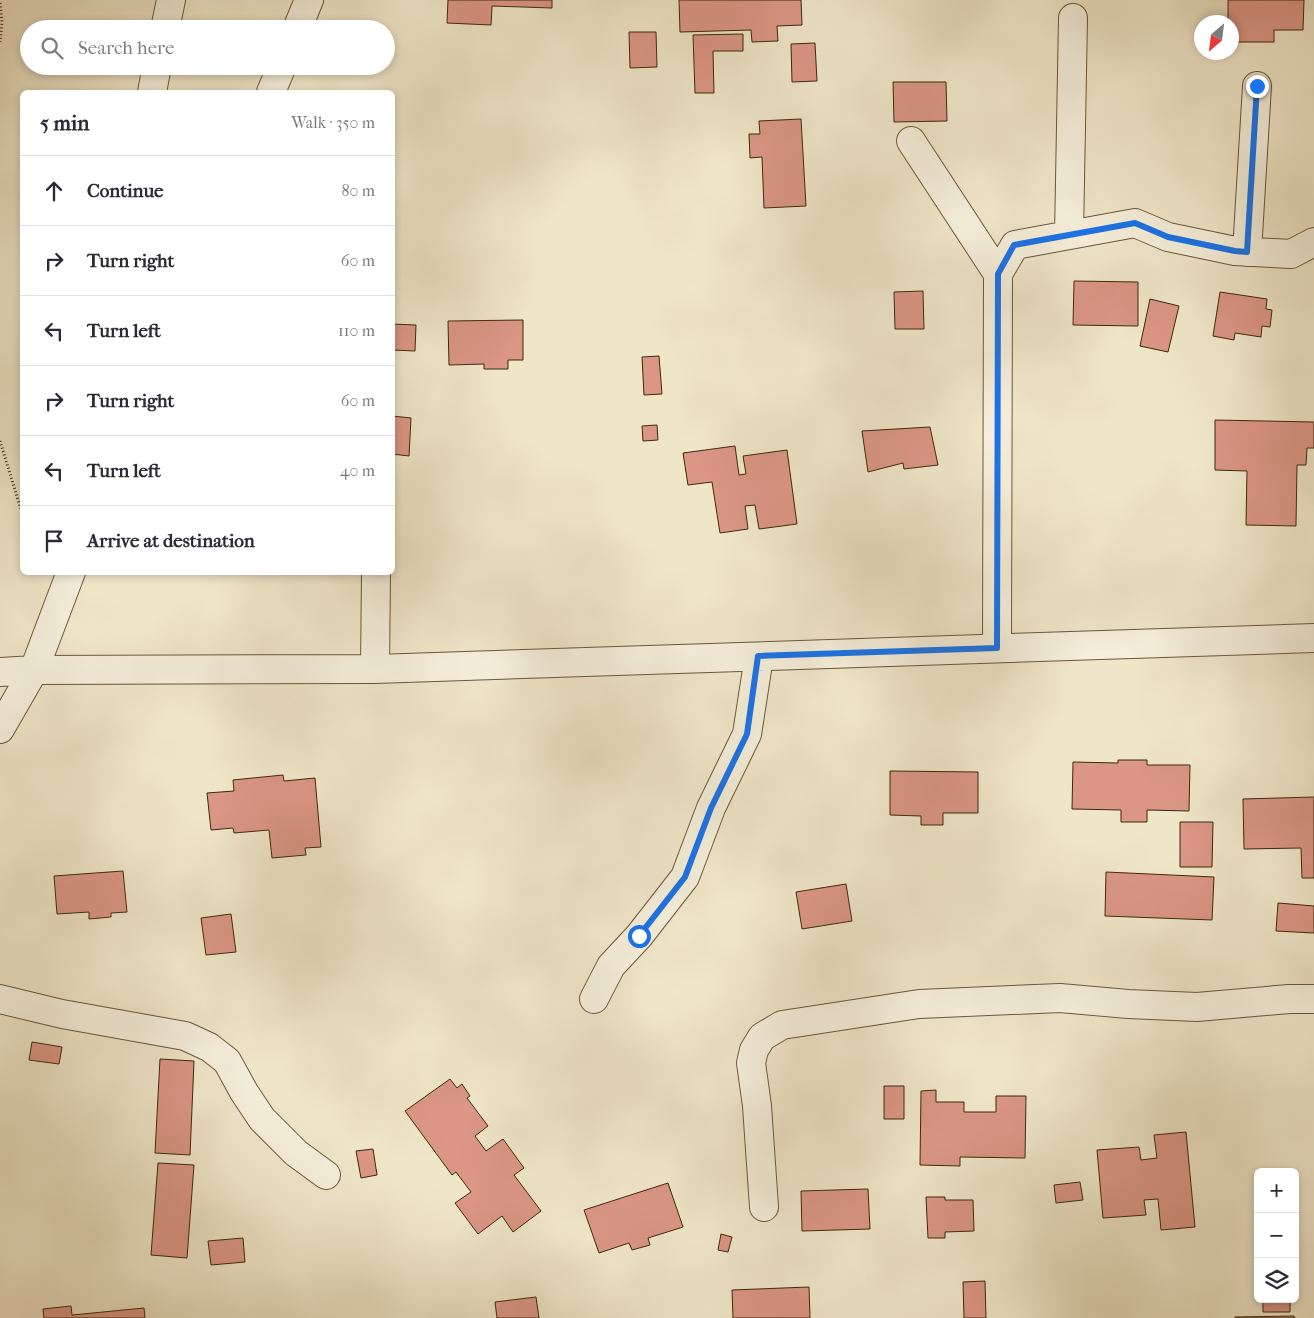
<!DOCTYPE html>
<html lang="en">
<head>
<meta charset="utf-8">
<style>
  :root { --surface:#fff; --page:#f7f7f7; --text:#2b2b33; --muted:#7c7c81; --line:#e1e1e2 }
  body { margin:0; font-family:"IM FELL French Canon",serif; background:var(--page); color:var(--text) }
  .controls { position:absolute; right:15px; bottom:15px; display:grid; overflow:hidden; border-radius:8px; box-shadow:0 2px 8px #0003 }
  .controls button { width:45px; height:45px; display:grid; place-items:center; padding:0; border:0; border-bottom:1px solid var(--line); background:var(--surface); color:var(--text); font:25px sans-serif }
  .compass { position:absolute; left:1194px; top:15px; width:45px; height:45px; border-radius:50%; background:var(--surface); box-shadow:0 2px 8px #0003; rotate:208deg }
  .stop { position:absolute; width:15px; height:15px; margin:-11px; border:4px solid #1a73e8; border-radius:50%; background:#fff }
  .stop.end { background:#1a73e8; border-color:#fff; box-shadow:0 1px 5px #0008 }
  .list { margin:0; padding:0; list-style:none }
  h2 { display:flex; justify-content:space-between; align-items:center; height:65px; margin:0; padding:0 20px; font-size:21px }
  h2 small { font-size:16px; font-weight:400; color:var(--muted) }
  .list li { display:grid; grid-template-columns:32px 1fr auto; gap:15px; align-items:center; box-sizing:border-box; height:70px; padding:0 20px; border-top:1px solid var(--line) }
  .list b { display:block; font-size:19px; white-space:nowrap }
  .list em { font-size:16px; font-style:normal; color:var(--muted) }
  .icon { flex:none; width:28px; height:28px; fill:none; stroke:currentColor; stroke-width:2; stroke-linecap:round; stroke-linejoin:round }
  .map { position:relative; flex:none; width:1314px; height:1318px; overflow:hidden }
  .search { position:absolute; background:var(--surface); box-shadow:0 2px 8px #0003; left:20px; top:20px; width:375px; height:55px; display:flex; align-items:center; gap:12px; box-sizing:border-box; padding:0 18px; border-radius:28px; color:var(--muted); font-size:19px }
  .panel { position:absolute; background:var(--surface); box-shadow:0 2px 8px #0003; left:20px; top:90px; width:375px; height:485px; border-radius:8px }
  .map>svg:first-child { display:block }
  .building { fill:#db9686; stroke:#3d2909 }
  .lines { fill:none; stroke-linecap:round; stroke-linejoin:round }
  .minor-casing { stroke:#6a5839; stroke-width:30 }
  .path { stroke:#3d2909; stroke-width:3; stroke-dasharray:1 2.5; stroke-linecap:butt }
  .minor { stroke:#f5efdb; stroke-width:28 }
  .route { stroke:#1a73e8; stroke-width:6 }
</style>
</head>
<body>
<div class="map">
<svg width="1314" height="1318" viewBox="0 0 1314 1318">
  <rect width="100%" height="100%" fill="#efe6c8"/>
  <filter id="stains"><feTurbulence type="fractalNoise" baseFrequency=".004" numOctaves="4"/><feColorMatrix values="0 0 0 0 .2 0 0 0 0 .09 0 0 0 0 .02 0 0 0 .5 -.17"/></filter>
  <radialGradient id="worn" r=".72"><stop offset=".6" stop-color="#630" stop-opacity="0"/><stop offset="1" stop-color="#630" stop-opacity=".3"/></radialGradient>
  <!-- building -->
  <path class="building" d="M448,0H552V8L492,6L491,25L447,23Z
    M679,0H801L802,25L777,26L778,41L752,42L751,30L680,32Z
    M1228,0H1304L1303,30H1274V42H1232V22H1228Z
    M629,32H656L657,67L630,68Z
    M743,34V51H713L714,93H695L693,35Z
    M815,43L817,81L792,82L791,44Z
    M893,82H946L947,121L894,122Z
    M801,119L806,206L764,208L762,157L750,158L749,134H760L759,121Z
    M1074,281L1138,282V326L1073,325Z
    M923,291L924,329H895L894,292Z
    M1220,292L1267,299L1266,309L1272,310L1270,327L1262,326L1261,337L1235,333L1234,340L1213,336Z
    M1150,299L1179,306L1168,352L1140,346Z
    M523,320V360H508V369H484V364L449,365L448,321Z
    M392,324L416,325L415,351L392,350Z
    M659,356L662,394L644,395L642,357Z
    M392,416L411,418L409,456L392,454Z
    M1215,420L1314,422V448H1307L1306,465H1297L1296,526L1246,525L1247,471L1215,470Z
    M657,425L658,440L643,441L642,426Z
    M930,427L938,465L904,469L903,463L868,472L862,431Z
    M735,446L739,475L746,474L743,456L787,450L797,524L759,529L755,505L745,506L748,529L720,533L712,482L688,485L683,453Z
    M1118,760H1147V765H1190L1189,811L1147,810V822H1121V810L1072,809L1073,762L1118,763Z
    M890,771L978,772V813H943V825H921V816L890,815Z
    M283,775L284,781L315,778L321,847L305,848L306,855L272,858L269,830L234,833L233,828L211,830L207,793L234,791L233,780Z
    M1314,797V878H1302L1301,848L1244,849L1243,799Z
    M1180,822H1213L1212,867H1180Z
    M123,871L127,912L111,913V917L89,919V912L57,914L54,876Z
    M1106,872L1214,877L1212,920L1105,916Z
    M846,884L852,921L802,929L796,892Z
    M1278,903L1314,906V933L1276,931Z
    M231,914L236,952L206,955L201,918Z
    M32,1042L62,1047L59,1064L29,1060Z
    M160,1059L194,1061L190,1155L155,1153Z
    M450,1079L457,1088L462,1084L470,1096L467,1098L488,1126L475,1136L486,1151L503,1139L524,1168L514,1175L541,1211L513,1232L502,1216L478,1234L455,1203L471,1192L456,1172L452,1175L405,1111Z
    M884,1086H904V1119H884Z
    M936,1090V1102H964V1112H996V1096H1026L1025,1158L960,1157V1166L920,1165L921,1091Z
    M1186,1132L1195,1227L1161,1230L1158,1199L1144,1200L1146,1215L1103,1218L1097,1150L1139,1147L1141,1160L1157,1158L1154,1135Z
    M373,1149L377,1175L361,1178L356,1151Z
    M158,1163L194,1165L187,1258L151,1255Z
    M1080,1182L1083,1200L1056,1203L1054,1185Z
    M668,1183L683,1227L648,1238L650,1245L632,1250L629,1243L599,1253L584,1210Z
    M868,1189L870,1229L802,1231L801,1191Z
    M926,1197H945V1200H973L974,1231L945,1232V1238H928Z
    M721,1234L732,1237L728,1252L718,1250Z
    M243,1238L245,1262L211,1265L208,1241Z
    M985,1281L986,1318H964L963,1282Z
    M809,1287L810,1318H733L732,1290Z
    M536,1297L539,1318H497L495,1302Z
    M1263,1299H1290V1312H1263Z
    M71,1306L72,1315L144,1308L145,1318H44L43,1309Z
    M1294,1316L1295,1318H1235V1317Z"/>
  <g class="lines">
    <!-- minor casing -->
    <g class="minor-casing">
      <path id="minor" d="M165,29L171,0
        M297,29L309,0
        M152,92L157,66
        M271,92L282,66
        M911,141L998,274
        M1069,235L1073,18
        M1247,252L1257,86
        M997,648L998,274L1015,245L1135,223L1168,237L1235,251L1291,254L1314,242
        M375,669L376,572
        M0,672L34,670L375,669L1314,638
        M0,729L34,670L71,572
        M0,999L62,1014L185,1036L209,1047L227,1061L244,1092L262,1119L296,1153L326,1175
        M594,999L611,966L639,936L685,877L711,808L747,734L759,657
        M764,1207L757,1106L751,1063L754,1050L762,1037L782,1025L919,1004L1060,998L1128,1004L1197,1007L1289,999H1314"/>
    </g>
    <!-- path -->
    <path class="path" d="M0,3L2,22L0,42
      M0,441L22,513"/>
    <!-- minor -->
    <use href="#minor" class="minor"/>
  </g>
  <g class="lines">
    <!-- route -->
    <path class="route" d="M639,936L685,877L711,808L747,734L758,656L997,648L998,274L1014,245L1135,223L1168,237L1235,251L1247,252L1257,86"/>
  </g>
  <rect width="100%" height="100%" filter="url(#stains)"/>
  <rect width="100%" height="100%" fill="url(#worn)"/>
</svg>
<div class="controls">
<button>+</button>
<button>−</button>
<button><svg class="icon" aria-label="layers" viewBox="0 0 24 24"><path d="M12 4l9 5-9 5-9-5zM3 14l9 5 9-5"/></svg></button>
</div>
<svg class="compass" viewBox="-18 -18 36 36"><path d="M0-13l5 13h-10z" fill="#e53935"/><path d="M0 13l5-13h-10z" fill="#7c7c81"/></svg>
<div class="stop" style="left:639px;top:936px"></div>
<div class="stop end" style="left:1257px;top:86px"></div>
<div class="search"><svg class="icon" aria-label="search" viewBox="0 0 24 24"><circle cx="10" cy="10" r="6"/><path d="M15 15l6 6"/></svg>Search here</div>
<section class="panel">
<h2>5 min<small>Walk · 350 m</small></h2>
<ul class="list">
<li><svg class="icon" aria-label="ahead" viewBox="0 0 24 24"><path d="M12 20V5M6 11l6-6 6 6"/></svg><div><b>Continue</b></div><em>80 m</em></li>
<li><svg class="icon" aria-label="right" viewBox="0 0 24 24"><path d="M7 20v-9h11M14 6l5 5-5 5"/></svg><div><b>Turn right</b></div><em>60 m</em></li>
<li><svg class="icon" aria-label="left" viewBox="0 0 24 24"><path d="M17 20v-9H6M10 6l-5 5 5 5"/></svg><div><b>Turn left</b></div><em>110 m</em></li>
<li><svg class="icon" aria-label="right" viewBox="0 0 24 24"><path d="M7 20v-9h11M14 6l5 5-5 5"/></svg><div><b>Turn right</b></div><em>60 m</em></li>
<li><svg class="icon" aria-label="left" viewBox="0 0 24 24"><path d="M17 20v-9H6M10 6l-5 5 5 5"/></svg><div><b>Turn left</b></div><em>40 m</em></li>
<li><svg class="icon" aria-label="arrive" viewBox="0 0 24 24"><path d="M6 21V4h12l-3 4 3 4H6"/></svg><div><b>Arrive at destination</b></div></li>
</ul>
</section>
</div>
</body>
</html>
